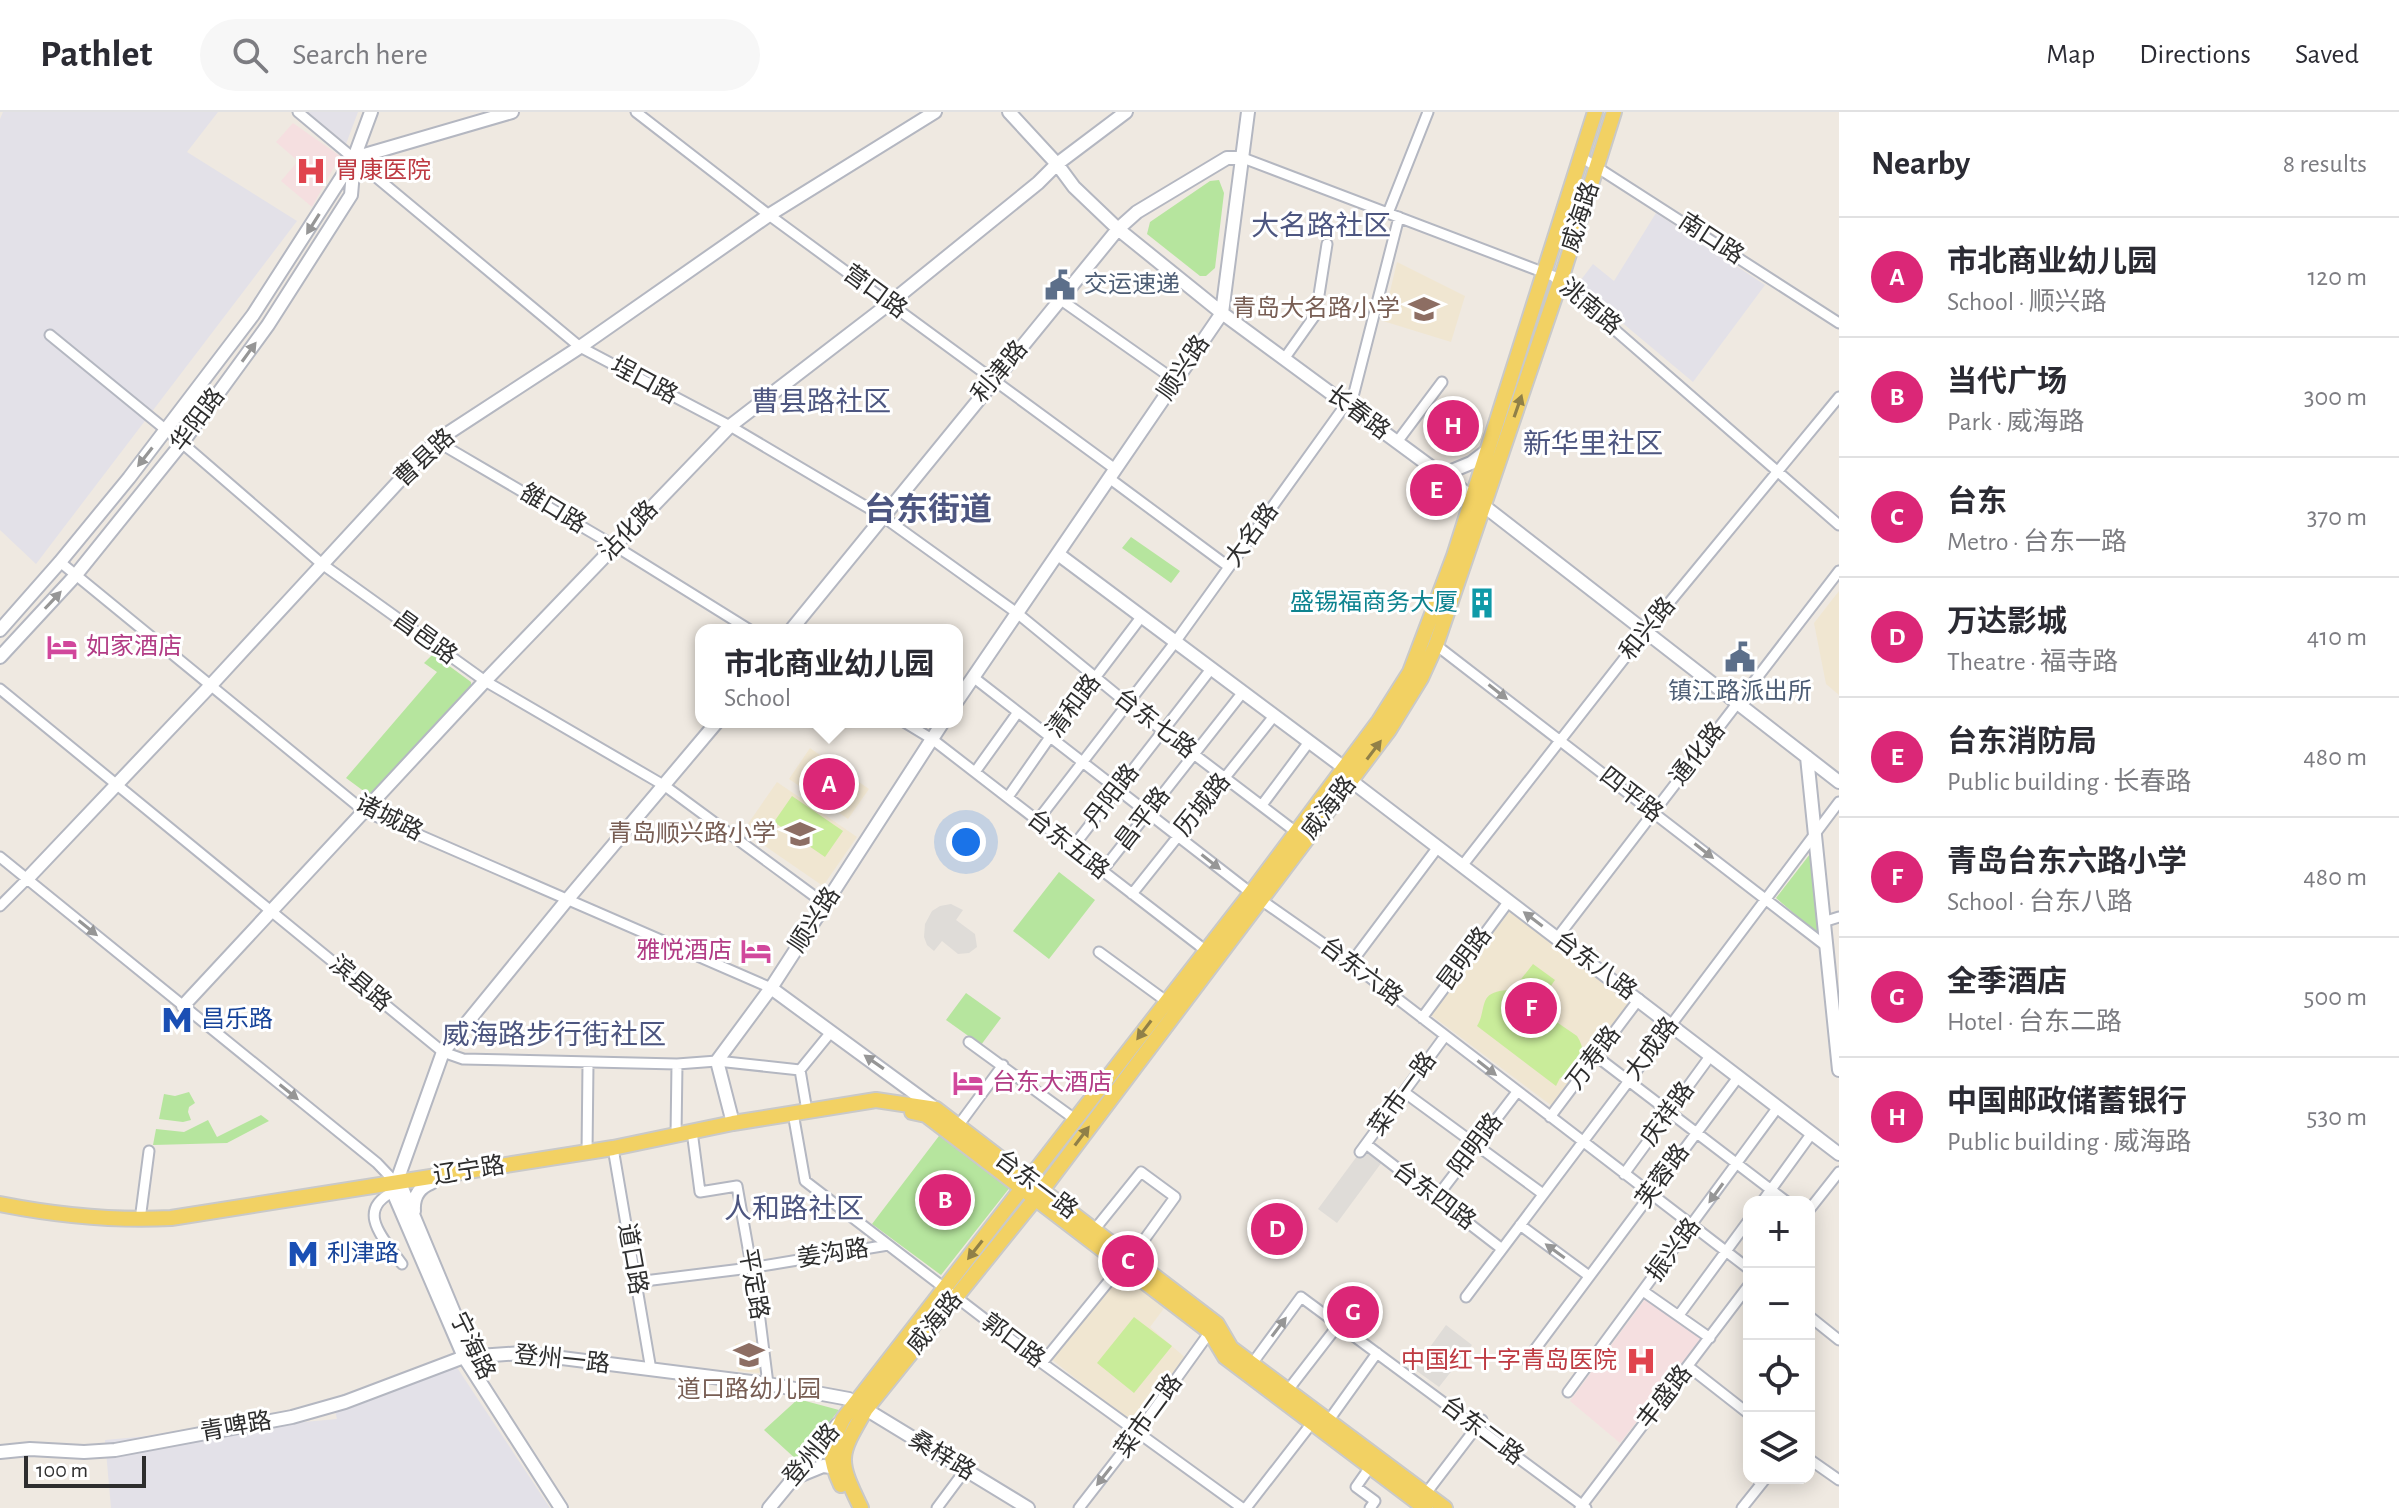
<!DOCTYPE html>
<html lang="en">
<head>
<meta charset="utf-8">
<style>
  :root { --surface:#fff; --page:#f7f7f7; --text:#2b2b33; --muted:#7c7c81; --line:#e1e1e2; --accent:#db2777 }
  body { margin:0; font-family:"Alegreya Sans","Noto Sans SC",sans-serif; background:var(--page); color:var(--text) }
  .controls { position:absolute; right:24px; bottom:24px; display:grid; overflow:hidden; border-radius:16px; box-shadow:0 4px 20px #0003 }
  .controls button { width:72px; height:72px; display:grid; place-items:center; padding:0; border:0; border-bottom:2px solid var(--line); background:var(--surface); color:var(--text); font:40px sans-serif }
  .scale { position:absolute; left:24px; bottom:20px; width:122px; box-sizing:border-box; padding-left:8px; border:4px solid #2e2e2e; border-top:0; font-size:22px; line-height:28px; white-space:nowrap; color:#2e2e2e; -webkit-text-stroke:6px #fff; paint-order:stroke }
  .you { position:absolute; left:966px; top:730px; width:28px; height:28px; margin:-20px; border:6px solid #fff; border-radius:50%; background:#1a73e8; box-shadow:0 0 0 12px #1a73e833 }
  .badge { display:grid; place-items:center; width:52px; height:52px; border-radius:50%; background:var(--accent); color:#fff; font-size:26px; font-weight:700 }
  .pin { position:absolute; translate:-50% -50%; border:4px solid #fff; box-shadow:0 2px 8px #0006 }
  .popup { position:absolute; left:695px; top:512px; width:268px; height:104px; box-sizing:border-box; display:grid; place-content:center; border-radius:16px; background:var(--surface); filter:drop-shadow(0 2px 6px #0005); font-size:26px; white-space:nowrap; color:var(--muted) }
  .popup b { font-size:30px; color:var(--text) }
  .popup::after { content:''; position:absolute; left:50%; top:100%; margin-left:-16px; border:16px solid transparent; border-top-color:var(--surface) }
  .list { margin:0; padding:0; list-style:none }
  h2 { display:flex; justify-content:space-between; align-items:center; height:104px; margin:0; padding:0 32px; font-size:34px }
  h2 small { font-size:26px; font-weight:400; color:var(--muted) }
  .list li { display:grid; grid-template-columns:52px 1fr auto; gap:24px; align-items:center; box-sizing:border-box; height:120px; padding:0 32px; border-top:2px solid var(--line) }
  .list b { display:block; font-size:30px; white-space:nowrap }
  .list p { margin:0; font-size:26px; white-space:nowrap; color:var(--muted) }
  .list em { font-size:26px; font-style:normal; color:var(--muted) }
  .icon { flex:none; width:44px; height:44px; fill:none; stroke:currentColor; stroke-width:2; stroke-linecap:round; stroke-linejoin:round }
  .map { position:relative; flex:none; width:1839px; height:1396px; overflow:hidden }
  header { display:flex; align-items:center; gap:48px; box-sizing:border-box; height:112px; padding:0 40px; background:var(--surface); border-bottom:2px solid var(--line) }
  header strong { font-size:38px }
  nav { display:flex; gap:44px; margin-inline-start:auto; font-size:28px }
  .search { width:560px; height:72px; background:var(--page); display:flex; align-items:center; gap:20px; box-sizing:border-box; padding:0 28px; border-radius:44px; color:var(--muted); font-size:30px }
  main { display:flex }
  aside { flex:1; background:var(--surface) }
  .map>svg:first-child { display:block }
  .industrial { fill:#e3e1e8 }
  .education { fill:#f0e6d1 }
  .medical { fill:#f5dfe0 }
  .green { fill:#b6e59e }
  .pitch { fill:#c9ec9a }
  .plaza { fill:#dfdcd8 }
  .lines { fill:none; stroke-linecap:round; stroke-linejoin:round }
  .street-casing { stroke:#b4b7c1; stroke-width:13 }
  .secondary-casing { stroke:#b4b7c1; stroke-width:16 }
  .primary-casing { stroke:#c9c9c9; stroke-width:18 }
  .street { stroke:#fff; stroke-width:9 }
  .secondary { stroke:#fff; stroke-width:12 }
  .primary { stroke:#f2d163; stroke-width:14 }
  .oneway { fill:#969696 }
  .oneway2 { fill:#908048 }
  .labels { text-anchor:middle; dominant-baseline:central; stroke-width:6; stroke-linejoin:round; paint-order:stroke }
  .health-label { font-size:24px; fill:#be3a42; stroke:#fff; text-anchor:start }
  .street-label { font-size:24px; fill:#2e2e2e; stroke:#fff }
  .service-label { font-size:24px; fill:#4e5e75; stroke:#fff; text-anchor:start }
  .education-label { font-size:24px; fill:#785e54; stroke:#fff; text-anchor:end }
  .culture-label { font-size:24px; fill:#0d838f; stroke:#fff; text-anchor:end }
  .hotel-label { font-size:24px; fill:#b23c85; stroke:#fff; text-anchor:start }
  .transit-label { font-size:24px; fill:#164399; stroke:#fff; text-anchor:start }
  .quarter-label { font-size:28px; fill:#4d5680; stroke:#fff }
  .district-label { font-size:32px; font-weight:bold; fill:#4d5680; stroke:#fff }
</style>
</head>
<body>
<header>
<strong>Pathlet</strong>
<div class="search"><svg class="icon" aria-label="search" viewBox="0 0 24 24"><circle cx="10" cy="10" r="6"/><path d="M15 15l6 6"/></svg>Search here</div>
<nav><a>Map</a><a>Directions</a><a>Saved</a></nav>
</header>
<main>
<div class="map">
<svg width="1839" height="1396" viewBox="0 0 1839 1396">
  <rect width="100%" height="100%" fill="#efe9e1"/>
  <!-- industrial -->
  <path class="industrial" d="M3,0H218L187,40L297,109L36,452L0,418V7Z
    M307,0H358L346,32Z
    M1656,101L1765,173L1693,270L1577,173L1593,152L1614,169Z
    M454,1251L550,1396H111L105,1328L337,1307L333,1290Z"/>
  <!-- education -->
  <path class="education" d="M1397,150L1465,184L1451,230L1383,209Z
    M1839,479V583L1826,572L1814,511Z
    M810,636L869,677L848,707L789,667Z
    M777,670L857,725L823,774L743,719Z
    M1510,799L1631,890L1552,994L1431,903Z
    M1121,1160L1165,1195L1150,1215L1188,1248L1134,1313L1050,1246Z
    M759,1228L763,1258L759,1261L738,1259L735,1232Z"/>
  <!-- medical -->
  <path class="medical" d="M293,11L340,44L312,95L281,69L298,49L276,30Z
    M1645,1187L1702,1226L1620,1331L1570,1289Z"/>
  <!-- green -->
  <path class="green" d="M1219,68L1224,81L1215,156L1206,164H1200L1147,122L1150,110L1210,69Z
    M1131,425L1180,459L1171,471L1122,436Z
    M433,542L471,570V576L369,683L346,666L437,560L424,551Z
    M1810,742L1818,822L1776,786Z
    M1059,760L1095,788L1049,847L1013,819Z
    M966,881L1001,906L981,933L946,908Z
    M189,980L195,991L189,995L188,1000L191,1008L183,1010L159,1007L164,982L175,984Z
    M261,1003L269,1009L227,1031L153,1033L156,1017L184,1020L208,1008L217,1025Z
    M942,1020L1011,1074L941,1163L872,1112Z
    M798,1287L839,1298L798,1349L764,1318Z"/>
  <!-- pitch -->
  <path class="pitch" d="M792,684L843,719L825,745L774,710Z
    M1533,852L1555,868L1541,888L1518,871Z
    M1510,878L1577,924C1589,943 1582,960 1560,966L1556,974L1477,914C1488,896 1476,879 1510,878Z
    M1134,1205L1172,1234L1134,1281L1097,1251Z"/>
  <!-- plaza -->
  <path class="plaza" d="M951,792L963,798L956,808L975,822L977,835L969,841L958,842L942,829L934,839L927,833L924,825L925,812L932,799L940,794Z
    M1363,1036L1382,1050L1337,1111L1318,1097Z
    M1446,1213L1472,1233L1439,1275L1414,1257Z"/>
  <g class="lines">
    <!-- street casing -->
    <g class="street-casing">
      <path id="street" d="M298,0L580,235L730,314L882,404L1017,501L1128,592L1296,720
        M636,0L769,103L1115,357
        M1581,45L1839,211
        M1243,46L1553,164L1839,413
        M1388,101L1428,0
        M1061,188L1176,269
        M50,223L182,331L322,452L485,569L665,674L825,792
        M1284,247L1316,202L1327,132
        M436,329L615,434L750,518
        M1397,330L1442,270
        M1109,366L1229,455
        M60,450L364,699L771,876
        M1436,533L1826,834
        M973,565L1251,781L1351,851L1749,1157
        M0,577L443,940L463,947L677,952L717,949L800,958
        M904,610L932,627L1205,838
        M975,660L1018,600
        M1008,685L1050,625L1142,504
        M1262,693L1309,630
        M1037,709L1173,533L1354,281L1399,105
        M1072,736L1211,557
        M0,745L377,1051L396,1071
        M1462,754L1645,520L1839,285
        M1102,759L1243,580
        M1132,782L1274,604
        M0,794L27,767
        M1823,810L1839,805
        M1557,826L1839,459
        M1099,840L1166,889
        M1351,851L1438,735
        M1422,906L1509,789
        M969,930L1076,1008
        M1596,944L1787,1090
        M1404,980L1543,1082
        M807,999L800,958L831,920
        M793,1001L805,1069L1042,1251L1242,1396
        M1550,1005L1639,887
        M958,1014L1003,953
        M692,1019L700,1080L737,1074L758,1192L768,1272
        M676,1023L677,952
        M1366,1032L1502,1137
        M613,1036L651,1258
        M1360,1040L1445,924
        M587,1041L588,952
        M1624,1062L1711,943
        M393,1080C354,1099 385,1128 402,1152
        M1436,1086L1517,980
        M1762,1090L1812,1021
        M1809,1098L1839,1060
        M140,1108L149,1039
        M1520,1113L1589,1164
        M1095,1117L1141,1060L1175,1085L1131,1146
        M636,1170L750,1156L888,1133
        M1643,1179L1710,1226
        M1466,1185L1839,690
        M1679,1203L1749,1108
        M1809,1204L1839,1228
        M1257,1245L1301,1185L1586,1396
        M1527,1248L1739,964
        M1042,1251L1122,1153
        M1689,1255L1749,1302
        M1288,1278L1339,1212
        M1568,1280L1778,995
        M1329,1308L1377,1241
        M1809,1347L1839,1368
        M1424,1384L1482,1308
        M937,1396L966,1357
        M1079,1396L1138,1320L1212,1217
        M1246,1396L1315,1307
        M1370,1396L1375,1389L1356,1375L1370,1355
        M1580,1396L1749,1173
        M1742,1396L1766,1366"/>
    </g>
    <!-- secondary casing -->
    <g class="secondary-casing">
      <path id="secondary" d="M1009,0L1057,52L1074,75L1118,117L1222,201L1484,394L1839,670
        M354,46L512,0
        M1442,363L1471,351L1488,338
        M1058,442L1343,655L1350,668L1839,1042
        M0,518L60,450L129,366L253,203L354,46L371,0
        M791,518L1118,117L1137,100L1227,46H1243
        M0,545L75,464L182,331L268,213L351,83L354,49
        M957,589L1222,201L1248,0
        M1807,645L1839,958
        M27,767L212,572L436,329L580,235L769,103L935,0
        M771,876L936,997
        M183,894L485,569L730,314L890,191L1038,71L1057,52L1126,0
        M733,1011L717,949L771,876L943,610
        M396,1071L402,1076L470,1239
        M414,1099C413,1086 418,1076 431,1071
        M0,1340L30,1337L84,1340L115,1338L292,1305L345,1290L464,1245L522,1241L768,1272L849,1287L1028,1396
        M796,1365L823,1354L839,1356
        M561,1396L464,1245L393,1080L443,940L567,788L717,610
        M769,1396L838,1312"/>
    </g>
    <!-- primary casing -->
    <g class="primary-casing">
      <path id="primary" d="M912,1000L926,1003L1210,1220L1225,1245L1425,1396
        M0,1092C56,1103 113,1109 171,1106L613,1036L733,1011L876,988L936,997L1217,1212L1231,1236L1445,1396
        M841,1373C828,1345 829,1335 843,1307L1251,781L1379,609L1410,560L1454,444L1595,0
        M861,1396C837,1346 838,1345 866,1297L1043,1077L1389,618L1421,566L1436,533L1563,161L1614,0"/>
    </g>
    <!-- street -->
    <use href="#street" class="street"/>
    <!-- secondary -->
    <use href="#secondary" class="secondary"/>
    <!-- primary -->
    <use href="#primary" class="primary"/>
  </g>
  <!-- one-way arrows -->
  <defs><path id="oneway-solid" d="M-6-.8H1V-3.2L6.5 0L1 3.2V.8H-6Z" transform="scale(2)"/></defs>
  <g class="oneway">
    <use href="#oneway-solid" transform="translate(313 112) rotate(122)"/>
    <use href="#oneway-solid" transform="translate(249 240) rotate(-54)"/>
    <use href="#oneway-solid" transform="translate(145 345) rotate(128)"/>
    <use href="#oneway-solid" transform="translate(53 488) rotate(-47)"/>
    <use href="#oneway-solid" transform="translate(1498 580) rotate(38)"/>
    <use href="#oneway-solid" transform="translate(1704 739) rotate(38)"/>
    <use href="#oneway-solid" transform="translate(1211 750) rotate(38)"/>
    <use href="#oneway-solid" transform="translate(1533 807) rotate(-143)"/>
    <use href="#oneway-solid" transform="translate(88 816) rotate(39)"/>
    <use href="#oneway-solid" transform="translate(874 950) rotate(-145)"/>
    <use href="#oneway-solid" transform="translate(1487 956) rotate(38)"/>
    <use href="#oneway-solid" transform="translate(289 980) rotate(39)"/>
    <use href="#oneway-solid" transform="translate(1716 1081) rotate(126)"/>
    <use href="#oneway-solid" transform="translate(1555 1139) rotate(-144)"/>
    <use href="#oneway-solid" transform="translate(1279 1215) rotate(-53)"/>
    <use href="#oneway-solid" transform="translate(1104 1364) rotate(128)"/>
  </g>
  <g class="oneway2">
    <use href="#oneway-solid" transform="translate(1518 294) rotate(-71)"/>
    <use href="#oneway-solid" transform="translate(1374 638) rotate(-53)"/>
    <use href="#oneway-solid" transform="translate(1144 918) rotate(127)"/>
    <use href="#oneway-solid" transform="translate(1082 1024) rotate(-53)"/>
    <use href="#oneway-solid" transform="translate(975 1138) rotate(128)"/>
  </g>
  <!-- icons -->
  <defs>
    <g id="hospital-bare" transform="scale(2.4)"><path d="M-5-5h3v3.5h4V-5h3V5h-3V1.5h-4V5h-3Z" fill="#e0444e" stroke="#fff" stroke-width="2.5" paint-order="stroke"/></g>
    <g id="civic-bare" transform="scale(2.4)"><path d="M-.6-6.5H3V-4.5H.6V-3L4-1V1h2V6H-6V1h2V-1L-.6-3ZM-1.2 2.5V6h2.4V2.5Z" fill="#5c6f8a" stroke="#fff" stroke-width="2.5" paint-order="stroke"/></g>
    <g id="school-bare" transform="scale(2.4)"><path d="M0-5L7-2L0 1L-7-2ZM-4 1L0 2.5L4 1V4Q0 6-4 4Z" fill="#8d6e63" stroke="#fff" stroke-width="2.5" paint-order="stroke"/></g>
    <g id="building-bare" transform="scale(2.4)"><path d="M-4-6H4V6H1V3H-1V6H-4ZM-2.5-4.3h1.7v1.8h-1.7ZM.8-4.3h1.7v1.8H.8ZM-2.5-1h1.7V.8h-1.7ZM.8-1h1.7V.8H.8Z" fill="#0f9aa8" stroke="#fff" stroke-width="2.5" paint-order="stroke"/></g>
    <g id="hotel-bare" transform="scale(2.4)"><path d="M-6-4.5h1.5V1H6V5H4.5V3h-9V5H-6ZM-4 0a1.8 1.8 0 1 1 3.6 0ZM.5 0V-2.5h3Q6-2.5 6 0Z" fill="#d1479c" stroke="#fff" stroke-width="2.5" paint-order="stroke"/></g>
    <g id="metro-bare" transform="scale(2.4)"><path d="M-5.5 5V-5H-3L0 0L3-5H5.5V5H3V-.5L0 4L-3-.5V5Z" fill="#1a4fb4" stroke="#fff" stroke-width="2.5" paint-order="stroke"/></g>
  </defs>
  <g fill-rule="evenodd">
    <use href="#hospital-bare" x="311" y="59"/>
    <use href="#civic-bare" x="1060" y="173"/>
    <use href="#school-bare" x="1424" y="197"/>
    <use href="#building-bare" x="1482" y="491"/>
    <use href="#hotel-bare" x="62" y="535"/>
    <use href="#civic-bare" x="1740" y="545"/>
    <use href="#school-bare" x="800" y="722"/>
    <use href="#hotel-bare" x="756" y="839"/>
    <use href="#metro-bare" x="177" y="908"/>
    <use href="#hotel-bare" x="968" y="971"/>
    <use href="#metro-bare" x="303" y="1142"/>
    <use href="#school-bare" x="749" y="1243"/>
    <use href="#hospital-bare" x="1641" y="1249"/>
  </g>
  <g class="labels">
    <!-- health labels -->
    <g class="health-label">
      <text x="335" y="59">胃康医院</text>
      <text x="1617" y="1249" text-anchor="end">中国红十字青岛医院</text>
    </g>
    <!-- street labels -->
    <g class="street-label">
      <text transform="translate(1581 105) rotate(-72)">威海路</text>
      <text transform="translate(1711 127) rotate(33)">南口路</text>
      <text transform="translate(875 180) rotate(36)">营口路</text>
      <text transform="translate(1590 195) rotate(40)">洮南路</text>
      <text transform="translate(1184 256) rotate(-56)">顺兴路</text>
      <text transform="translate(1000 260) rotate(-50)">利津路</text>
      <text transform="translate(644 269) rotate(28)">埕口路</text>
      <text transform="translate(1358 301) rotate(37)">长春路</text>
      <text transform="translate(198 308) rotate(-53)">华阳路</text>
      <text transform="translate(425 346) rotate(-43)">曹县路</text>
      <text transform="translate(553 397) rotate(31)">雒口路</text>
      <text transform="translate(629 419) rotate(-46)">沾化路</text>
      <text transform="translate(1252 423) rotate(-54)">大名路</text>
      <text transform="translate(1648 517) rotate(-51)">和兴路</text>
      <text transform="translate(425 526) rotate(36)">昌邑路</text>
      <text transform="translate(1074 594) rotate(-53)">清和路</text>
      <text transform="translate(1155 612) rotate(38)">台东七路</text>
      <text transform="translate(1698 642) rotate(-52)">通化路</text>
      <text transform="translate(1631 683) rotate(38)">四平路</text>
      <text transform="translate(1112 684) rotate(-52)">丹阳路</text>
      <text transform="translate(1203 693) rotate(-51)">历城路</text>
      <text transform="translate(1329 696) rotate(-52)">威海路</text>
      <text transform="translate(389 706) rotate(27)">诸城路</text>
      <text transform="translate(1143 707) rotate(-52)">昌平路</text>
      <text transform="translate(1068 733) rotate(38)">台东五路</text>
      <text transform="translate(815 808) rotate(-57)">顺兴路</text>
      <text transform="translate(1465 847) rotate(-53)">昆明路</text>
      <text transform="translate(1595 854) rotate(37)">台东八路</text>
      <text transform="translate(1361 860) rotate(37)">台东六路</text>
      <text transform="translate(360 872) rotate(40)">滨县路</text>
      <text transform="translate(1652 937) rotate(-53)">大成路</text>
      <text transform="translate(1594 946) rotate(-53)">万寿路</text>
      <text transform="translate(1403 982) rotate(-54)">菜市一路</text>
      <text transform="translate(1668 1002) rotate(-54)">庆祥路</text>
      <text transform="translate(1476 1033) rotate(-53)">阳明路</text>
      <text transform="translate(469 1059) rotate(-9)">辽宁路</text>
      <text transform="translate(1663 1064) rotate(-54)">芙蓉路</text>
      <text transform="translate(1036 1073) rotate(37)">台东一路</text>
      <text transform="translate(1434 1084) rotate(37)">台东四路</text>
      <text transform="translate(1674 1138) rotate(-53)">振兴路</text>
      <text transform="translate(833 1142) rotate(-9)">姜沟路</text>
      <text transform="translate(632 1147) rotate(80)">道口路</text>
      <text transform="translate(753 1172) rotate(80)">平定路</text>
      <text transform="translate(935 1211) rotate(-51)">威海路</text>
      <text transform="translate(1013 1229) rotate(37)">郭口路</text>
      <text transform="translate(472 1234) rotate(64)">宁海路</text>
      <text transform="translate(562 1248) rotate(6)">登州一路</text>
      <text transform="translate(1665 1285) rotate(-52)">丰盛路</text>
      <text transform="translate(1149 1304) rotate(-54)">菜市二路</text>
      <text transform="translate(236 1315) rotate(-10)">青啤路</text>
      <text transform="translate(1482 1319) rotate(37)">台东二路</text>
      <text transform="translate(812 1343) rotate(-50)">登州路</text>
      <text transform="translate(942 1344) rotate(31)">桑梓路</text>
    </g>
    <!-- service labels -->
    <g class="service-label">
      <text x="1084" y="173">交运速递</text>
      <text x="1740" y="580" text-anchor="middle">镇江路派出所</text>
    </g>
    <!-- education labels -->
    <g class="education-label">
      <text x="1400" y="197">青岛大名路小学</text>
      <text x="776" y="722">青岛顺兴路小学</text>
      <text x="749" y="1278" text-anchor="middle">道口路幼儿园</text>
    </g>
    <!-- culture labels -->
    <g class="culture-label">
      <text x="1458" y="491">盛锡福商务大厦</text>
    </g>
    <!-- hotel labels -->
    <g class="hotel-label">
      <text x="86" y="535">如家酒店</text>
      <text x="732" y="839" text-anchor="end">雅悦酒店</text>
      <text x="992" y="971">台东大酒店</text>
    </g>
    <!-- transit labels -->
    <g class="transit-label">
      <text x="201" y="908">昌乐路</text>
      <text x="327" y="1142">利津路</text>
    </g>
    <!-- quarter labels -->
    <g class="quarter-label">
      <text x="1321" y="115">大名路社区</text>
      <text x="821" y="291">曹县路社区</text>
      <text x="1593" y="333">新华里社区</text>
      <text x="554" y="924">威海路步行街社区</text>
      <text x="794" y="1098">人和路社区</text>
    </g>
    <!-- district labels -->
    <g class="district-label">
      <text x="928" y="398">台东街道</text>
    </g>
  </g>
</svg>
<div class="controls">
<button>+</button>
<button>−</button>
<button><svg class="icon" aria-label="locate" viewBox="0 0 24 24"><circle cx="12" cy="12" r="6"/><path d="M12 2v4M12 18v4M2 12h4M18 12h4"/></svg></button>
<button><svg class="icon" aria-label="layers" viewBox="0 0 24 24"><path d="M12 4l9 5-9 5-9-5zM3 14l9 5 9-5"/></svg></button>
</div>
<div class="scale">100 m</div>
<div class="you"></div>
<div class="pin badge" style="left:829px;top:672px">A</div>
<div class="popup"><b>市北商业幼儿园</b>School</div>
<div class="pin badge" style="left:945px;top:1088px">B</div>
<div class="pin badge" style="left:1128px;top:1149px">C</div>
<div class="pin badge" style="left:1277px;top:1117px">D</div>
<div class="pin badge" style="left:1436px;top:378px">E</div>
<div class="pin badge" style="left:1531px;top:896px">F</div>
<div class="pin badge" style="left:1353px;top:1200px">G</div>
<div class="pin badge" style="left:1453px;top:314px">H</div>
</div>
<aside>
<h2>Nearby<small>8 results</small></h2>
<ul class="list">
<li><span class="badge">A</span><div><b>市北商业幼儿园</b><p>School · 顺兴路</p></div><em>120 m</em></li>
<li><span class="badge">B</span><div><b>当代广场</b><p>Park · 威海路</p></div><em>300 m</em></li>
<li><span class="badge">C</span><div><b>台东</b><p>Metro · 台东一路</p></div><em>370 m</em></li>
<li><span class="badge">D</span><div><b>万达影城</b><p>Theatre · 福寺路</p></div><em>410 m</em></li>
<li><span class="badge">E</span><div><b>台东消防局</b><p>Public building · 长春路</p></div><em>480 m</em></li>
<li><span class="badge">F</span><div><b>青岛台东六路小学</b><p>School · 台东八路</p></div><em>480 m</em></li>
<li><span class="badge">G</span><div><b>全季酒店</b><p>Hotel · 台东二路</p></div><em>500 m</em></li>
<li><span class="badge">H</span><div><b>中国邮政储蓄银行</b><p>Public building · 威海路</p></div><em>530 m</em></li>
</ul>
</aside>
</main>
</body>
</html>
